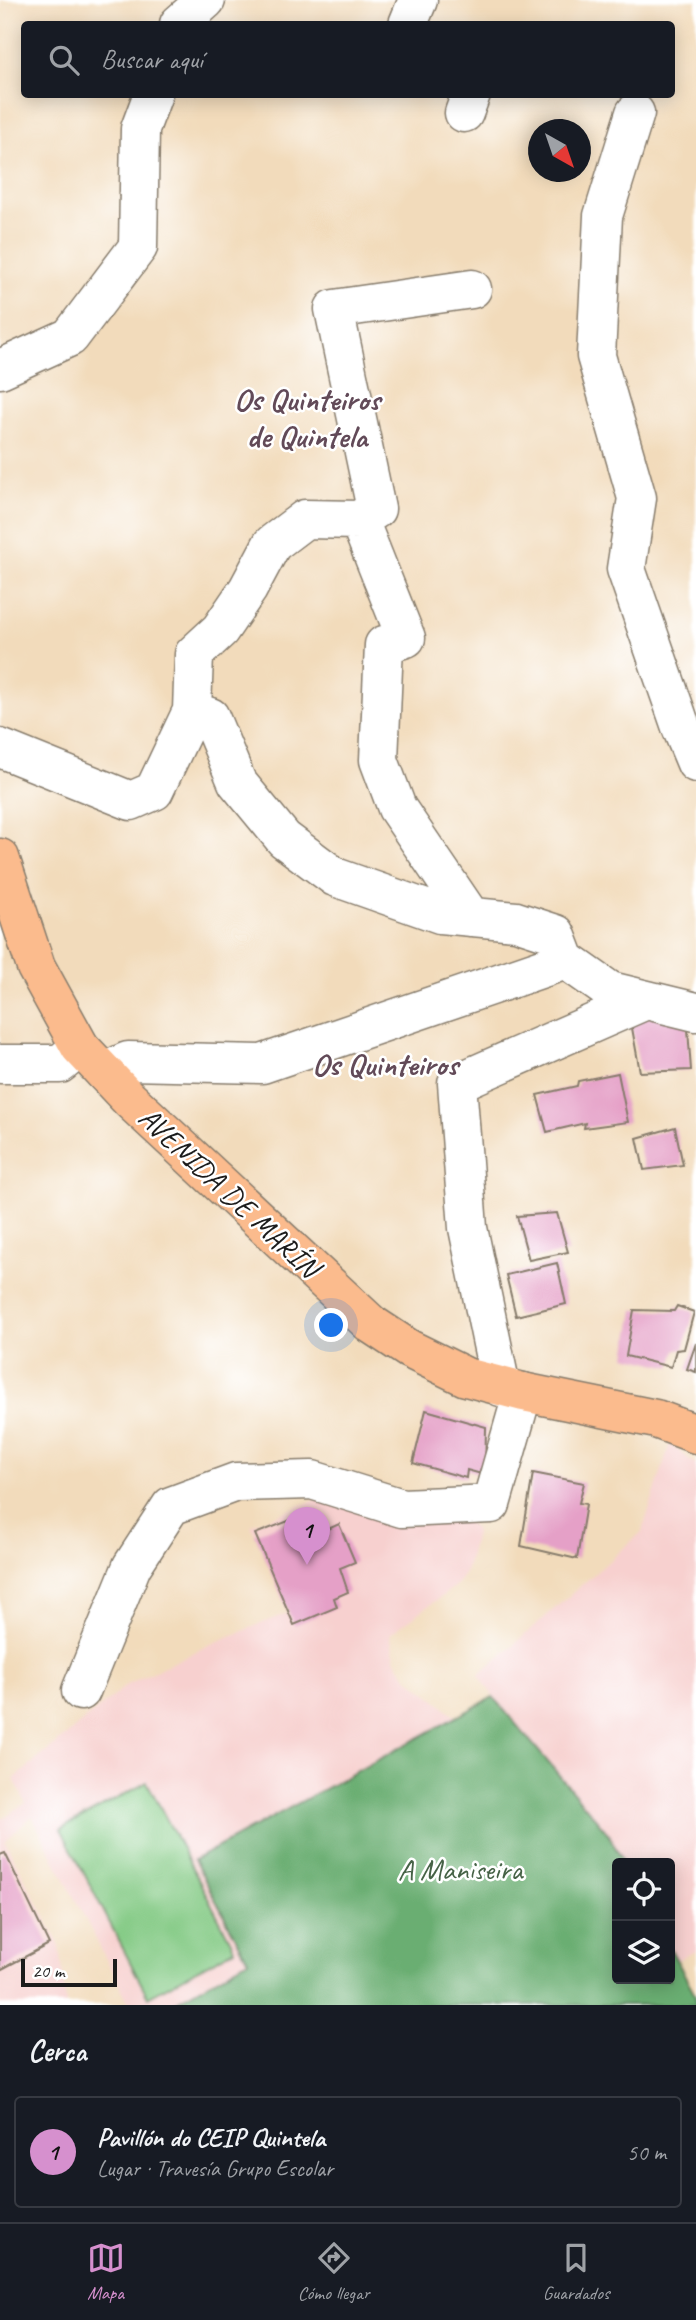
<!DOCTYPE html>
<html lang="es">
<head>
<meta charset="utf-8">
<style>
  :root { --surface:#171b24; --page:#242831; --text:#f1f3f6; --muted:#9ea1a6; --line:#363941; --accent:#d690ce }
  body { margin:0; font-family:Caveat,sans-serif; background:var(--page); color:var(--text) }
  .controls { position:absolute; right:21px; bottom:21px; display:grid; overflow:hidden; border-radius:7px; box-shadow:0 4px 18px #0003 }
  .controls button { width:63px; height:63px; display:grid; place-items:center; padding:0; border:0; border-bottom:2px solid var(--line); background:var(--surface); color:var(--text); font:35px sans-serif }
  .compass { position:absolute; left:528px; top:119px; width:63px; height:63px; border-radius:50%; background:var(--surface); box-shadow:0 4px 18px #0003; rotate:140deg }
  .scale { position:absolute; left:21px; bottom:18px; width:96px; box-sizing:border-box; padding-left:7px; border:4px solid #1c1c1c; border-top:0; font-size:19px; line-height:24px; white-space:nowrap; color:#1c1c1c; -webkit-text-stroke:5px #fff; paint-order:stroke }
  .you { position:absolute; left:332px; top:1326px; width:24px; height:24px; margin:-18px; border:5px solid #fff; border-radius:50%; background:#1a73e8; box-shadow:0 0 0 10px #1a73e833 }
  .badge { display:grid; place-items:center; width:46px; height:46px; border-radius:50%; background:var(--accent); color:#111; font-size:23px; font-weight:700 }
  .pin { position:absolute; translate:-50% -58px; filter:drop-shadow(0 2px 4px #0008) }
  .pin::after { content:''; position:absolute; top:37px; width:24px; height:21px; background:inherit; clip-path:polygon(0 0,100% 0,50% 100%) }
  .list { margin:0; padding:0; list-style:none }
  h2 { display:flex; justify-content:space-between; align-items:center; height:91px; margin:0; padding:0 28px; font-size:30px }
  h2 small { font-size:23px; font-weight:400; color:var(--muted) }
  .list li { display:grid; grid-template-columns:46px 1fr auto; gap:21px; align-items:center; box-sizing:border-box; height:112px; margin:0 14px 14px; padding:0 14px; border:2px solid var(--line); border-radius:7px }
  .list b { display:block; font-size:26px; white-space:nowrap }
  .list p { margin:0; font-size:23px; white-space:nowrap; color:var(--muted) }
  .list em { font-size:23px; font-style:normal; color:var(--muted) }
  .icon { flex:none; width:38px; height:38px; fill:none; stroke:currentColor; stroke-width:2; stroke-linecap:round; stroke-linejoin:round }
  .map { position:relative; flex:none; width:696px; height:2005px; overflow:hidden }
  .search { position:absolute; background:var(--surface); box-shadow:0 4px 18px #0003; left:21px; right:21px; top:21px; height:77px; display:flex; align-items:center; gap:18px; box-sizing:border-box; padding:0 24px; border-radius:7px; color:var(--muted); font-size:26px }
  .sheet { height:217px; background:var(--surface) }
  nav { display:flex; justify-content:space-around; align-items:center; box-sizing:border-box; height:98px; border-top:2px solid var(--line); background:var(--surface); font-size:19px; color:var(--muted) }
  nav a { display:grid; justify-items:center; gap:4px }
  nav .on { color:var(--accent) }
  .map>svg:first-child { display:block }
  .built { fill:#f7d0cf }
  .green { fill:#84ca85; stroke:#507350; stroke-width:2 }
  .forest { fill:#6bae72; stroke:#446547; stroke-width:2 }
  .building { fill:#e5a0c7 }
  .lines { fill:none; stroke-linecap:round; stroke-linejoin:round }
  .minor-casing { stroke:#877c6c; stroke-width:41 }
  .major-casing { stroke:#877c6c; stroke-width:41 }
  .minor { stroke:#fff; stroke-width:38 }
  .major { stroke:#fbbb8d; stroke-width:38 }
  .labels { text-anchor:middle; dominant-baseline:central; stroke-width:5; stroke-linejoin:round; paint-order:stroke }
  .street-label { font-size:30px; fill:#1c1c1c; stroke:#fff }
  .park-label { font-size:30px; fill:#466246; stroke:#fff }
  .neighbourhood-label { font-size:32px; font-weight:bold; fill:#624a58; stroke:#fff }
</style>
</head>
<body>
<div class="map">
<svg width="696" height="2005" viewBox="0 0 696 2005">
  <rect width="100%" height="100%" fill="#fff"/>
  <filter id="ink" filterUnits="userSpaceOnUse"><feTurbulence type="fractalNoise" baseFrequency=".0143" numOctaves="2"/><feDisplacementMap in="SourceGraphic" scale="14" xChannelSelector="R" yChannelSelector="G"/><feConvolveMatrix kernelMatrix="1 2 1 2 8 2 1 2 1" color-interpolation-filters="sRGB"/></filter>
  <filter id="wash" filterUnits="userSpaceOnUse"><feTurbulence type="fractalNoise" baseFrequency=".00686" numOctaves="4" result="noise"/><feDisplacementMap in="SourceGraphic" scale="28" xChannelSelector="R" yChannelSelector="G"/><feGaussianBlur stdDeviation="1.57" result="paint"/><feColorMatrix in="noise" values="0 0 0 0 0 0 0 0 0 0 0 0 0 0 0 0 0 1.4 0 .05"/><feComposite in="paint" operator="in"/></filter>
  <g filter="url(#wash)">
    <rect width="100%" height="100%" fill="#f2dbbb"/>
    <!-- built -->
    <path class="built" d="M670,1444L696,1465V1951L677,1960L670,1948V1863H624L607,1832L494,1697L479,1675L642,1532Z
      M320,1498L459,1514L476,1530L465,1573L460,1580L453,1588L390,1634L395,1659L407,1677L457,1717L194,1860L249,1961L170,2005H130L32,1816L5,1841L60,1946L66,2005H0V1820L26,1803L14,1779L128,1684L209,1645L290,1612L251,1525Z"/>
    <!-- green -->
    <path class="green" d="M147,1782L235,1949L148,1997L61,1829Z"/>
    <!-- forest -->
    <path class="forest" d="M493,1697L607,1832L624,1863H617V1979H670V1948L695,1994L696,2005H170L248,1960L194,1860Z"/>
    <g id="blocks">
      <!-- building -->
      <path class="building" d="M687,1016L691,1070L640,1072L630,1017Z
        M618,1073L628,1122L584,1128L585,1123L547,1132L537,1095L577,1086L578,1081Z
        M675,1127L683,1165L644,1170L637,1138Z
        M557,1213L568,1252L529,1260L517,1216Z
        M557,1263L566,1304L516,1316L506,1275Z
        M677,1306L694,1312L684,1349L676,1350L671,1367L626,1356L634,1310L674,1311Z
        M696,1343V1372L687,1369Z
        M426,1410L486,1427L485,1475L467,1470L466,1478L413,1463Z
        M533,1473L584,1483L579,1503L586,1504L577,1559L521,1546Z
        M314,1511L322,1532L339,1524L355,1562L340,1568L348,1592L334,1598L337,1607L294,1625L255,1534Z
        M5,1853L49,1944L0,1970V1855Z"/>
    </g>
  </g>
  <g filter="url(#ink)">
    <use href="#blocks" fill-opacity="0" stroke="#877c6c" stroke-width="2"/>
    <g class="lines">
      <!-- minor casing -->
      <g class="minor-casing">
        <path id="minor" d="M179,24L206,0
          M408,24L418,0
          M464,113L471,94
          M635,113L603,216L596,356L637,498L626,569L681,727L696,763
          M0,369L70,337L138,247L140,129L153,94
          M359,520L406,638L384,645L379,760L397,808L471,917
          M192,711L194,654L220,630L248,589L272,544L305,519L359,520L376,509L334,309L472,289
          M0,748L131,801L154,791L192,711L210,717L237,782L284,839L335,877L440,914L516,921L556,934L566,960
          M0,1064H60L80,1047
          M104,1072L128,1061L262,1064L566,960L610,991L696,1012
          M501,1387L468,1228L457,1083L646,1000
          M81,1691L132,1566L171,1506L236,1482L312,1480L402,1508L491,1504L523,1392"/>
      </g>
      <!-- major casing -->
      <g class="major-casing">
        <path id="major" d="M0,858L36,967L80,1047L130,1100L371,1324L409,1349L466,1377L523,1392L656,1419L696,1434"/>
      </g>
      <!-- minor -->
      <use href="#minor" class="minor"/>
      <!-- major -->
      <use href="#major" class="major"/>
    </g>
  </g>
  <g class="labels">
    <!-- street labels -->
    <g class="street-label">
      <text transform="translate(229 1192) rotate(43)">AVENIDA DE MARÍN</text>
    </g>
    <!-- park labels -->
    <g class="park-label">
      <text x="460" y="1869">A Maniseira</text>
    </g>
    <!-- neighbourhood labels -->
    <g class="neighbourhood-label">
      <text x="307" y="399">Os Quinteiros<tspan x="307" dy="37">de Quintela</tspan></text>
      <text x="385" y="1064">Os Quinteiros</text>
    </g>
  </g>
</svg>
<div class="controls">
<button><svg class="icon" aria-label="locate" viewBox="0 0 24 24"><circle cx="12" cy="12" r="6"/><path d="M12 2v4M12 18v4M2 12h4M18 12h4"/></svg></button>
<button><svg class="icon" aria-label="layers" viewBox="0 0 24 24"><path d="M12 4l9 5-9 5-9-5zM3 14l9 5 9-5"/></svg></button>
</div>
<svg class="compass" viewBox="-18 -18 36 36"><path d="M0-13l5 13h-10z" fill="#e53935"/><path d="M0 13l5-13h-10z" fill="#9ea1a6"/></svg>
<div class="scale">20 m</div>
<div class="you"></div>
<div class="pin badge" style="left:307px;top:1565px">1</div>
<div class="search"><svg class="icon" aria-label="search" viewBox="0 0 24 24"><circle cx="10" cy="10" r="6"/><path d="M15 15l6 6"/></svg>Buscar aquí</div>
</div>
<section class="sheet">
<h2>Cerca<small></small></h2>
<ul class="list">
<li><span class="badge">1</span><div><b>Pavillón do CEIP Quintela</b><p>Lugar · Travesía Grupo Escolar</p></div><em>50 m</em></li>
</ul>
</section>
<nav>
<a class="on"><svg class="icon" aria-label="map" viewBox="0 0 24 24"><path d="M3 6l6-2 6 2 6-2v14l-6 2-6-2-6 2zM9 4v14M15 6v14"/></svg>Mapa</a>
<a><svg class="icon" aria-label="directions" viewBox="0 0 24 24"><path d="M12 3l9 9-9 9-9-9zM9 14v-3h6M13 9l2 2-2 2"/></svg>Cómo llegar</a>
<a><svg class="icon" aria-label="saved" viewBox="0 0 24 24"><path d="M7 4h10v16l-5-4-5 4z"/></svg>Guardados</a>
</nav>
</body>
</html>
